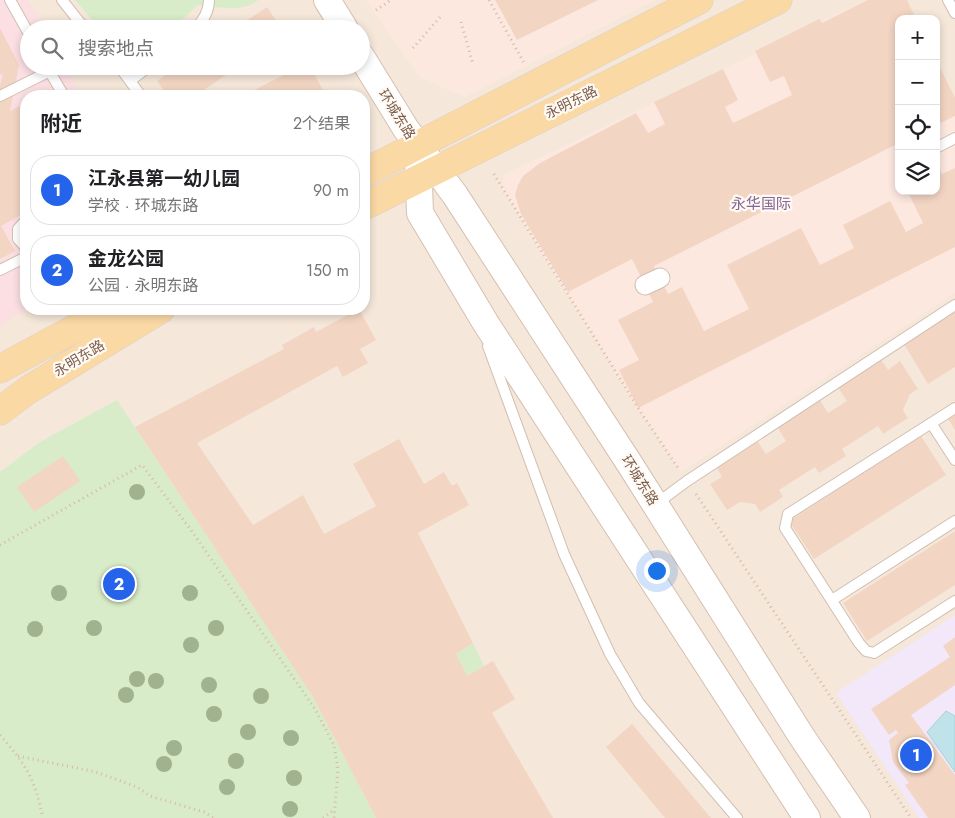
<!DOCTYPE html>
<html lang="zh">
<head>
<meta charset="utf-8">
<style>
  :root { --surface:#fff; --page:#f2f2f2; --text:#202124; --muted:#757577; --line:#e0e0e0; --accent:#2563eb }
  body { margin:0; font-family:Jost,"Noto Sans SC",sans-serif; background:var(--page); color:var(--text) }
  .controls { position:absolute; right:15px; top:15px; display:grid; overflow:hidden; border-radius:10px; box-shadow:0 2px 8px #0003 }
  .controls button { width:45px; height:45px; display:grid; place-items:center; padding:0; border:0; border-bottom:1px solid var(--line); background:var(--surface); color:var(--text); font:25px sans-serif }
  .you { position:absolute; left:656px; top:570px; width:18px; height:18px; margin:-12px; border:4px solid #fff; border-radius:50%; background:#1a73e8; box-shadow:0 0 0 8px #1a73e833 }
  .badge { display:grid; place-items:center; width:32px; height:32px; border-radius:50%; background:var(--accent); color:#fff; font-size:16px; font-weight:700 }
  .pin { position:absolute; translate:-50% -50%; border:2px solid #fff; box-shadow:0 1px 5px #0006 }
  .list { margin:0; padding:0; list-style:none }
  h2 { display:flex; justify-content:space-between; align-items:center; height:65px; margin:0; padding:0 20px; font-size:21px }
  h2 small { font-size:16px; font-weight:400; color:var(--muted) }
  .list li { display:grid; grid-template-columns:32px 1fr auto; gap:15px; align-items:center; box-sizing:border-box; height:70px; margin:0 10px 10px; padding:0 10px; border:1px solid var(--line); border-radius:20px }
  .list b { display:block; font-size:19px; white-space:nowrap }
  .list p { margin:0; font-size:16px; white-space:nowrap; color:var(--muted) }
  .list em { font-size:16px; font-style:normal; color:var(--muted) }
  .icon { flex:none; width:28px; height:28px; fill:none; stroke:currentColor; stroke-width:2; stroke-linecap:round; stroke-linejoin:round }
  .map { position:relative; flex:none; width:955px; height:818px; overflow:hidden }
  .search { position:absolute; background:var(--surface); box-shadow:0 2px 8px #0003; left:20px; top:20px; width:350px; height:55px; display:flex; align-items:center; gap:12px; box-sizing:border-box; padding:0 18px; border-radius:28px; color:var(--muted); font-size:19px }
  .panel { position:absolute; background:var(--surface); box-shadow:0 2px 8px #0003; left:20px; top:90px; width:350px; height:225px; border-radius:20px }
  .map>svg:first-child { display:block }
  .residential { fill:#f5e8da; fill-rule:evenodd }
  .commercial { fill:#fde8e0 }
  .education { fill:#f3e8fa }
  .medical { fill:#fbdfe3 }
  .green { fill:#d8ecc9 }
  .water { fill:#bfe3e8; stroke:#a5d3da }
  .building { fill:#f3d5c3 }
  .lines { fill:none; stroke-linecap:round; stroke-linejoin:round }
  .lane-casing { stroke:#d1beb0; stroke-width:12 }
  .street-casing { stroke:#d1beb0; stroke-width:21 }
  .secondary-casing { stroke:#d6c0b0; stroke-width:28 }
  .primary-casing { stroke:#dad1cd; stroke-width:29 }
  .path { stroke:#d9b8a5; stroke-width:3; stroke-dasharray:1 4; stroke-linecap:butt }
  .lane { stroke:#fff; stroke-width:10 }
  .street { stroke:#fff; stroke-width:19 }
  .secondary { stroke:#fff; stroke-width:26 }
  .primary { stroke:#fbd9a5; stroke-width:28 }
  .tree { fill:#a0b28e }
  .labels { text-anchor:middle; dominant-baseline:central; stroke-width:4.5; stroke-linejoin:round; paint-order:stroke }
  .street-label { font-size:14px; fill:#7a5c4d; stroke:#fffaf3 }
  .neighbourhood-label { font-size:15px; fill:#846695; stroke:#fffaf3 }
</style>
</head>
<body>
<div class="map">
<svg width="955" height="818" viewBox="0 0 955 818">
  <rect width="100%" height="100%" fill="#fdf6ec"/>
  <!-- residential -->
  <path class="residential" d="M0,0H955V818H0ZM899,19H936V191H899ZM29,29H361V66H29ZM26,96H364V309H26Z"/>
  <!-- commercial -->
  <path class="commercial" d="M366,0H655L465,97L420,77Z
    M867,0H907L916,19H899V191H936V59L955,97V293L681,472L638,408L502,188L504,175Z"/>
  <!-- education -->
  <path class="education" d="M955,615V818H919L836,693Z"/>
  <!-- medical -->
  <path class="medical" d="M0,0H28L44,29H29V66H65L81,96H26L27,309L0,325Z"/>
  <!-- green -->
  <path class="green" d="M75,0H258C241,13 218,7 198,5L172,29H100Z
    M117,400L313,697L376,818H0V472L40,442Z
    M473,643L484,666L467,676L456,654Z"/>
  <!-- water -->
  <path class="water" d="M946,711L955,716V772L927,732Z"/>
  <!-- building -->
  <path class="building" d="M495,0H598L517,40Z
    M868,0H907L916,19H899V143L654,266L668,294L682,287L704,331L749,309L727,265L801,228L820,265L854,248L843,225L890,201L906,232L923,223L908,192L936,191V163L942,174L955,168V247L638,408L619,370L639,360L618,320L653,302L632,259L568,292L521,214L515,195L518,185L523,176L540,163L636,113L648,133L665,124L654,102L723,69L738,100L725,107L733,123L792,95L784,76L770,82L755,51L819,19L822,23Z
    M267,7L279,25L273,29H234Z
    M0,28L19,65L10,111L26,103V212L1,226L15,251L0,259V86L3,73L0,75Z
    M936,60L955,97V116L936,125Z
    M179,66H239L195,96H168L157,81Z
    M301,66H310L326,96H243Z
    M359,309L376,340L360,349L368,363L343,377L337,366L197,443L253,525L303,495L324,534L376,506L353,464L399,439L424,484L444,472L452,486L457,483L469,505L418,533L473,643L456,654L467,676L493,661L515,699L492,713L553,818H376L313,697L135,427L284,349L282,345L314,327L316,332Z
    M955,312V367L928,384L904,344Z
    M880,358L888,370L900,361L918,389L910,394L903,410L908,418L883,434L878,426L842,449L846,456L819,473L815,467L779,490L783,497L760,512L755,504L740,502L727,510L710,484L722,477L715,465L756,439L766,454L786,441L776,425L818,397L828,413L847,401L837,386Z
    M955,415V430L948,419Z
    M921,436L946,475L814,559L789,521Z
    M63,456L80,481L34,512L17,487Z
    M955,531V585L867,641L843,603Z
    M955,637V685L911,715L955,775V818H928L905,785L909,783L893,762L889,740L898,733L896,730L889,735L871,709L950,657L943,646Z
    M632,724L680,781L711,818H665L606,747Z"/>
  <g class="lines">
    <!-- lane casing -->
    <g class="lane-casing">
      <path id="lane" d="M10,0L29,34
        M62,0L85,29
        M948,0L955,13
        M195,29C203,21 209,12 209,0
        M119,66L141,96
        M47,67L64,96
        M131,80L150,66
        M0,96L50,71
        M936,148L955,138
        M26,220L18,229V239L26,248
        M0,270L26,257
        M488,346L564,554L610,654L639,703L737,818
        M955,408L788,514L785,528L859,643L866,651L874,653L955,601
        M931,423L955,460
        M656,504L687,481L955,305
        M832,600L955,521"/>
    </g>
    <!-- street casing -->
    <g class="street-casing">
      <path id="street" d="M645,285L660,278"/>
    </g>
    <!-- secondary casing -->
    <g class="secondary-casing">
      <path id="secondary" d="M327,0L345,29
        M361,56L406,129L455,195L631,466L802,737L857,818
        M418,157L420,213L485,322L807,818"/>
    </g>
    <!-- primary casing -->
    <g class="primary-casing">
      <path id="primary" d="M364,173L699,0
        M364,206L778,0
        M0,369L111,309
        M0,411L28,390L161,309"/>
    </g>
    <!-- path -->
    <path class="path" d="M489,0L524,63
      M376,10L391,0
      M461,22L473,64
      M413,48L442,15
      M494,174L638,408L678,468
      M696,494L911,818
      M0,545L142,465L191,530L315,709L334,745L338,769L334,818
      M0,735C27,766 34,777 43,818
      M18,756L96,772L137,787L150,796L204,812L214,818
      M323,818L334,810"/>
    <!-- lane -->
    <use href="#lane" class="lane"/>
    <!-- street -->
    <use href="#street" class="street"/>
    <!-- secondary -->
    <use href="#secondary" class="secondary"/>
    <!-- primary -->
    <use href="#primary" class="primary"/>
  </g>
  <!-- trees -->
  <g class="tree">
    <circle cx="137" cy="492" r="8"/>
    <circle cx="116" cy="592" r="8"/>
    <circle cx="59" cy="593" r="8"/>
    <circle cx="190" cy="593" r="8"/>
    <circle cx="94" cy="628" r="8"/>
    <circle cx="216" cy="628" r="8"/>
    <circle cx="35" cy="629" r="8"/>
    <circle cx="191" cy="645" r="8"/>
    <circle cx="137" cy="679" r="8"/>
    <circle cx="156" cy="681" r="8"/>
    <circle cx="209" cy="685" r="8"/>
    <circle cx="126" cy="695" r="8"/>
    <circle cx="261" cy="696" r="8"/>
    <circle cx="214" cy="714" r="8"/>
    <circle cx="248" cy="732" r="8"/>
    <circle cx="291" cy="738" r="8"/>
    <circle cx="174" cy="748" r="8"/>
    <circle cx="236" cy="761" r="8"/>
    <circle cx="164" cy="764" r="8"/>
    <circle cx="294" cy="778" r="8"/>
    <circle cx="227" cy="787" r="8"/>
    <circle cx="290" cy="809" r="8"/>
  </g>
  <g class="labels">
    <!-- street labels -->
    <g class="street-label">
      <text transform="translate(571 102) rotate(-26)">永明东路</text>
      <text transform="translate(397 114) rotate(58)">环城东路</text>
      <text transform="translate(79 358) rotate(-31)">永明东路</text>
      <text transform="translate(640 480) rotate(58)">环城东路</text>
    </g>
    <!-- neighbourhood labels -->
    <g class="neighbourhood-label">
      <text x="761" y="204">永华国际</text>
    </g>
  </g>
</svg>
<div class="controls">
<button>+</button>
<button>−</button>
<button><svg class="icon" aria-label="locate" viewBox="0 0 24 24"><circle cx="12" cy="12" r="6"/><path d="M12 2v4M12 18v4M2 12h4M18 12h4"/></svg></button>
<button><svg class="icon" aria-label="layers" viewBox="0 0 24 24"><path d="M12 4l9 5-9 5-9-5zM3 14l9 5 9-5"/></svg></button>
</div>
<div class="you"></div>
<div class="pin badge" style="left:916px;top:755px">1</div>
<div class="pin badge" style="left:119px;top:584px">2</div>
<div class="search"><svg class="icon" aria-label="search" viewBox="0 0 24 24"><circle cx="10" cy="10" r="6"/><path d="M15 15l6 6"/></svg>搜索地点</div>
<section class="panel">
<h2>附近<small>2个结果</small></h2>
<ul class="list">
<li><span class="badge">1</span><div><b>江永县第一幼儿园</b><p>学校 · 环城东路</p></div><em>90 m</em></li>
<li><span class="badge">2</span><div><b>金龙公园</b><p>公园 · 永明东路</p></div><em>150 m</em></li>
</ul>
</section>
</div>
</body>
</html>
